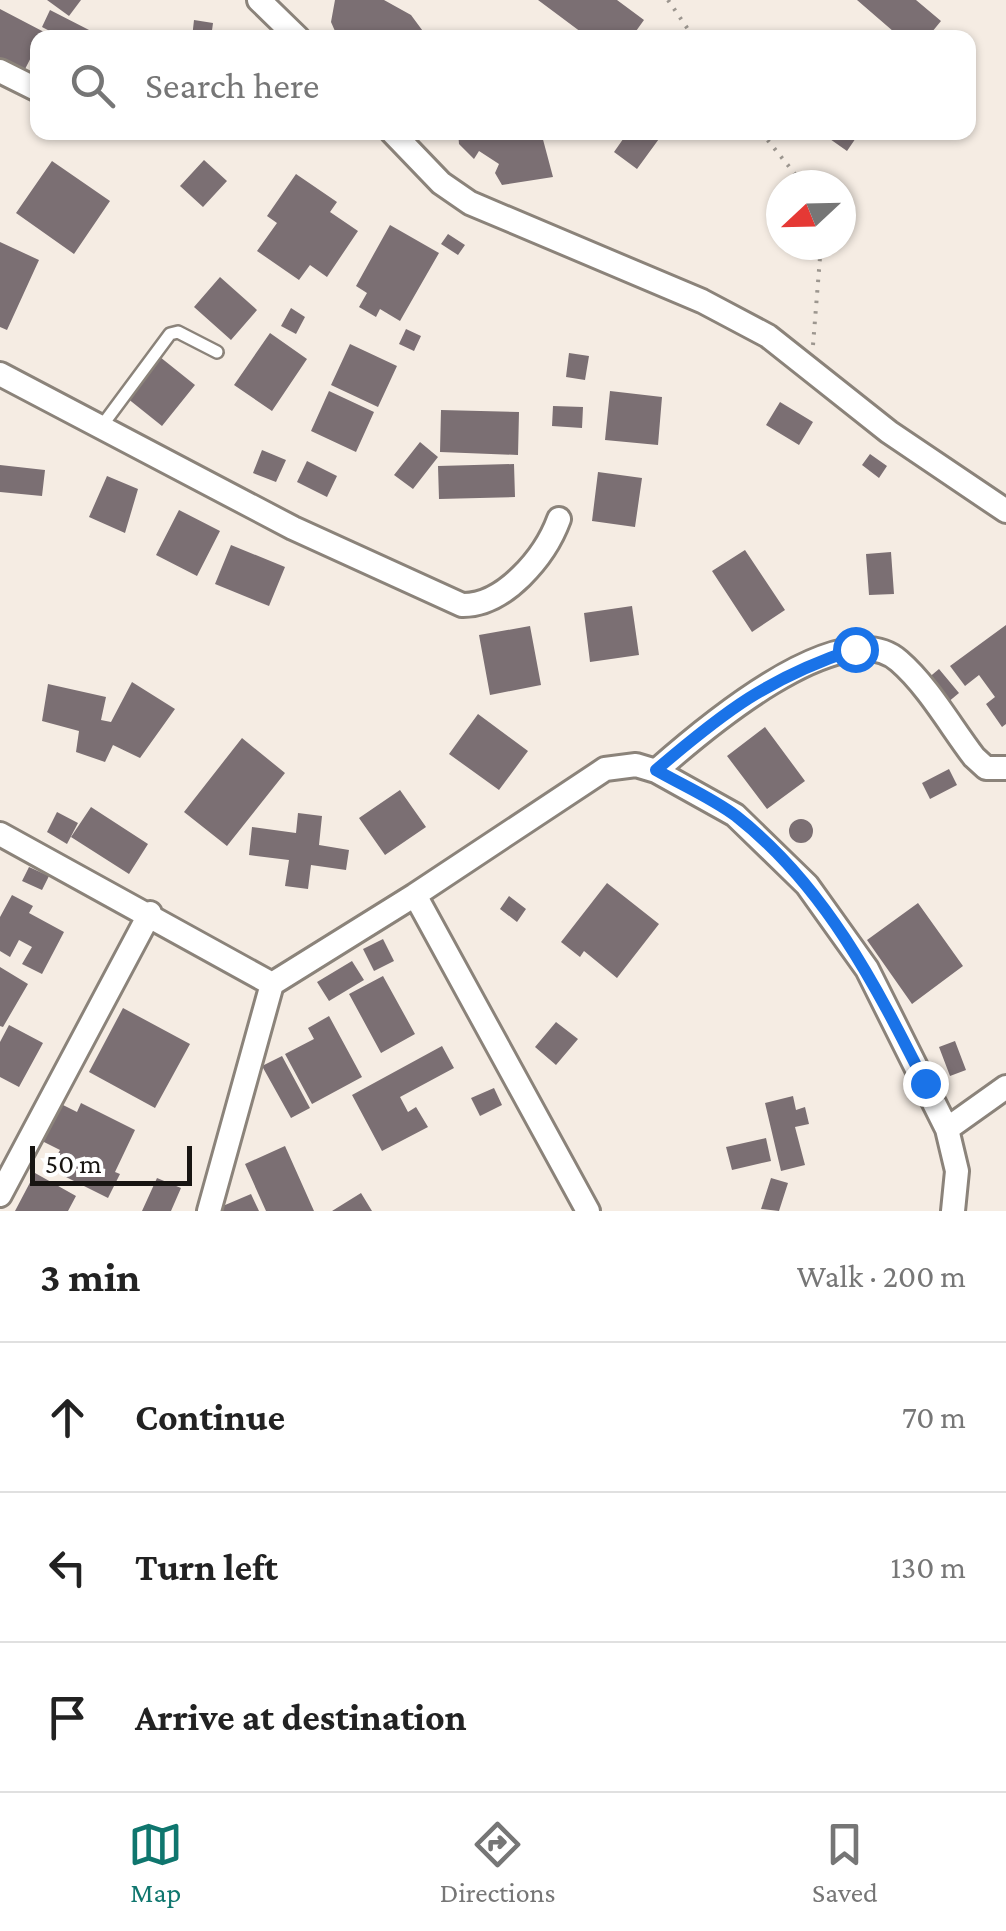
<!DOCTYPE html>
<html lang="en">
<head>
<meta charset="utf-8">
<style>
  :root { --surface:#fff; --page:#f6f6f6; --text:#222; --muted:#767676; --line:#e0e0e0; --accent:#0f766e }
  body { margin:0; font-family:"Crimson Pro",serif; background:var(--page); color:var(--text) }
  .compass { position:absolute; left:766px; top:170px; width:90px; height:90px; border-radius:50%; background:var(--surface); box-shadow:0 2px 8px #0004; rotate:248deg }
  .scale { position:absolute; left:30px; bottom:25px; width:162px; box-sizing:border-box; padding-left:10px; border:5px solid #181512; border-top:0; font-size:28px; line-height:35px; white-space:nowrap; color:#181512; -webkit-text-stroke:8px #fff; paint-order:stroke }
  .stop { position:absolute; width:30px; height:30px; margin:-22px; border:8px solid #1a73e8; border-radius:50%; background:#fff }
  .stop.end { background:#1a73e8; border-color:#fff; box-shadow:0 2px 10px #0008 }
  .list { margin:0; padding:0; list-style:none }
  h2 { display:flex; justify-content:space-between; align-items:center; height:130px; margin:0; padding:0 40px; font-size:42px }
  h2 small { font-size:32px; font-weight:400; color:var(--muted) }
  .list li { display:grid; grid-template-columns:65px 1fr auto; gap:30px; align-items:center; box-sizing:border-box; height:150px; padding:0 40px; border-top:2px solid var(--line) }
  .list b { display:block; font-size:38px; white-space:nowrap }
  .list em { font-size:32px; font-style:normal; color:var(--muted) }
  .icon { flex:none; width:55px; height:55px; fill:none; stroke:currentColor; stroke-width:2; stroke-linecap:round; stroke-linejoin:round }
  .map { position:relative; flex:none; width:1006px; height:1211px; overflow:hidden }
  .search { position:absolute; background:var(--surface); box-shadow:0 2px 8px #0004; left:30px; right:30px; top:30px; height:110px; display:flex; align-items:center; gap:25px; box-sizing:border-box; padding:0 35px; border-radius:20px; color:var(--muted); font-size:38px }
  .sheet { height:580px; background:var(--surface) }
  nav { display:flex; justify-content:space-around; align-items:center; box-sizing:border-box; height:140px; border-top:2px solid var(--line); background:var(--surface); font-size:28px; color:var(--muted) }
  nav a { display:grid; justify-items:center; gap:5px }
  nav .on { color:var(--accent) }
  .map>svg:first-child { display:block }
  .building { fill:#7b6f73 }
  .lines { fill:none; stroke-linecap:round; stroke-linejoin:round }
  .service-casing { stroke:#8b837a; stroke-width:16 }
  .minor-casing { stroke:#8b837a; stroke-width:28 }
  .path { stroke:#9c968f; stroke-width:4; stroke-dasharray:2.5 8; stroke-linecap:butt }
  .service { stroke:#fff; stroke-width:11 }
  .minor { stroke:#fff; stroke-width:22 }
  .route { stroke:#1a73e8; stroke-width:12 }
</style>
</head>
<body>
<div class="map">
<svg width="1006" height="1211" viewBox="0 0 1006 1211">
  <rect width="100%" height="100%" fill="#f5ece3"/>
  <!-- building -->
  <path class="building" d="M47,0H81L69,16Z
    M335,0H384L411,15L428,38H338L331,22Z
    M538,0H617L644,20L631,38H589Z
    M857,0H916L941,21L927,38L915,30L909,38H901Z
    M0,9L44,32L22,75L0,63Z
    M50,10L91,31L88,38H63L42,27Z
    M194,20L213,23L211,38H192Z
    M458,132H541L553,177L502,185L495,173L499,164L479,151L474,159L459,144Z
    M628,132H664L637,169L614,152Z
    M820,132H860L847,151Z
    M204,160L227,181L203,207L180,186Z
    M52,161L110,201L74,254L16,213Z
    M296,174L337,202L330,212L358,231L327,277L310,265L299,280L257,251L277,223L267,216Z
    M390,225L439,253L400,321L380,309L376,317L359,307L367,293L356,286Z
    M448,234L465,245L458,255L441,244Z
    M0,242L39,260L7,330L0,327Z
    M220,277L257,310L231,340L194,307Z
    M291,308L305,317L296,334L281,326Z
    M406,329L421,336L414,351L399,344Z
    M270,333L307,359L272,411L234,385Z
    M350,344L397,366L378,407L331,385Z
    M569,353L589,356L585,380L566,377Z
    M160,357L195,385L162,426L127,398Z
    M329,391L374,412L356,452L311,431Z
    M610,391L662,397L658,445L605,440Z
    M780,402L813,422L799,445L766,425Z
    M553,406L583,407L582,428L552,426Z
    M441,410L519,412L518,455L440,452Z
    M420,442L438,457L413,489L394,475Z
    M262,450L286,460L276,482L253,473Z
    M870,454L887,466L879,478L862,465Z
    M307,461L337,476L327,497L297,482Z
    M514,464L515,497L439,499L438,466Z
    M0,465L45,470L42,496L0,492Z
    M598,472L642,478L635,527L592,521Z
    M107,476L138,489L125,533L89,517Z
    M179,510L220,531L197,576L156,555Z
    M231,545L285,567L269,606L215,584Z
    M745,550L785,610L752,632L712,571Z
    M891,552L894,594L869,595L866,554Z
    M632,606L639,655L590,662L584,613Z
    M1006,625V724L1002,727L986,704L995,697L979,675L965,686L950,666Z
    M530,626L541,685L490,695L479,635Z
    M939,669L959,693L941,708L921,684Z
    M132,682L175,709L140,758L113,745L105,762L76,752L79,731L42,721L48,684L106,697L101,720L111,722Z
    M478,714L528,751L499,790L449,754Z
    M765,727L805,781L767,809L727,756Z
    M242,738L285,773L227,846L184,812Z
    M949,769L957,785L930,799L922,783Z
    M400,790L426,827L385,855L359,818Z
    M91,807L148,844L129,874L71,837Z
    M57,812L78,823L67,844L47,832Z
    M298,813L322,816L319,845L349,850L346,870L311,865L308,889L285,886L289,860L249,855L252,827L296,833Z
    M789 831a12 12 0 1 1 24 0a12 12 0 1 1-24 0Z
    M29,867L49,876L42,890L22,881Z
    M607,883L659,924L617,978L584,951L580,957L561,942Z
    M12,895L33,906L29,913L64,932L42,974L22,964L32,947L19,940L10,957L0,951V917Z
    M509,896L526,909L517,922L500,909Z
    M918,903L963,966L912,1004L867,940Z
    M383,939L394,961L374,971L363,949Z
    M352,961L364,980L329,1001L317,982Z
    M0,967L28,984L3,1027L0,1026Z
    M383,976L415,1034L381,1053L349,994Z
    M123,1008L190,1044L155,1108L89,1072Z
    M329,1016L362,1077L312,1104L285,1054L314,1039L308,1028Z
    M556,1022L578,1039L556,1065L535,1047Z
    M9,1025L43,1043L19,1087L0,1077V1042Z
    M955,1041L966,1070L950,1076L939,1047Z
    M442,1046L454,1068L400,1097L408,1112L416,1107L428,1127L382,1151L352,1095Z
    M282,1056L310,1108L291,1118L262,1066Z
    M494,1088L502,1105L480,1116L471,1098Z
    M793,1096L796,1110L805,1107L809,1124L795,1127L805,1165L781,1171L765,1103Z
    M59,1103L77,1112L81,1103L135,1130L115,1172L120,1174L108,1198L50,1169L60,1150L40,1140Z
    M766,1138L771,1161L732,1170L726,1147Z
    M285,1146L314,1211H266L245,1164Z
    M35,1173L76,1196L68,1211H15Z
    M157,1178L181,1188L171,1211H142Z
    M771,1178L788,1183L779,1211L761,1209Z
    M361,1193L372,1211H332Z
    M251,1194L259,1211H211Z"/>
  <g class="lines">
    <!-- service casing -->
    <g class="service-casing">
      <path id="service" d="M101,427L170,334L178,332L217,352"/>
    </g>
    <!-- minor casing -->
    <g class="minor-casing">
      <path id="minor" d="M259,0L298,38
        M0,71L36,89
        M392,132L441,183L470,203L702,301L768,336L889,432L1006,511
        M0,374L293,528L462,605C504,606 545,557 559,519
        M656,771C699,733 841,610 899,661C928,686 951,727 974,757L986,768H1006
        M0,834L272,984
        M415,895L605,769L636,765L656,771L735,815L807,885L867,969L947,1129L957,1171L953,1211
        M947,1129L1006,1087
        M0,1195L150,913
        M209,1211L272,984L415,895L588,1211"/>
    </g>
    <!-- path -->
    <path class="path" d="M668,0L694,38
      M761,132L804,185
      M813,345L821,245"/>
    <!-- service -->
    <use href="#service" class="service"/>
    <!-- minor -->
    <use href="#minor" class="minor"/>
  </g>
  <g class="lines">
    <!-- route -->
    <path class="route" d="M855,649C768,678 725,711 656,770C682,785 712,798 736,816C825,886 875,984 925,1083"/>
  </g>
</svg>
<svg class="compass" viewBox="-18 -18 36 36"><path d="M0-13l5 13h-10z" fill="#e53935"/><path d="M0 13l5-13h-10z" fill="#767676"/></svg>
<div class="scale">50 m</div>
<div class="stop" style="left:855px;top:649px"></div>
<div class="stop end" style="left:925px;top:1083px"></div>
<div class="search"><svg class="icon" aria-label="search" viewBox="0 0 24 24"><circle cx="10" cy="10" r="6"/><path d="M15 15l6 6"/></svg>Search here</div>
</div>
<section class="sheet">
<h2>3 min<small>Walk · 200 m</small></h2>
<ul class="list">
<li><svg class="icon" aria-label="ahead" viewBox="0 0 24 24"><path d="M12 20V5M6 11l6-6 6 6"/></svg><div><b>Continue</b></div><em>70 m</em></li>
<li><svg class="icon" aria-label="left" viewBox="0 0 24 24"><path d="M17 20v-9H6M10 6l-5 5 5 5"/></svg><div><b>Turn left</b></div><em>130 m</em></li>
<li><svg class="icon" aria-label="arrive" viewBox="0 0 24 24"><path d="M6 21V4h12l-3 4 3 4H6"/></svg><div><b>Arrive at destination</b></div></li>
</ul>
</section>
<nav>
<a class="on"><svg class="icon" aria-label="map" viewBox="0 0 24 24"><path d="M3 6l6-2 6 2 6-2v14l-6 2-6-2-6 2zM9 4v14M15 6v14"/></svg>Map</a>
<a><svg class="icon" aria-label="directions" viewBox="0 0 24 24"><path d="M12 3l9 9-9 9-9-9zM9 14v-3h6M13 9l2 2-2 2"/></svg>Directions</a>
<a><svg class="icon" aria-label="saved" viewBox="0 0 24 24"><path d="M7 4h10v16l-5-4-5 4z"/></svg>Saved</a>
</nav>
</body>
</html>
